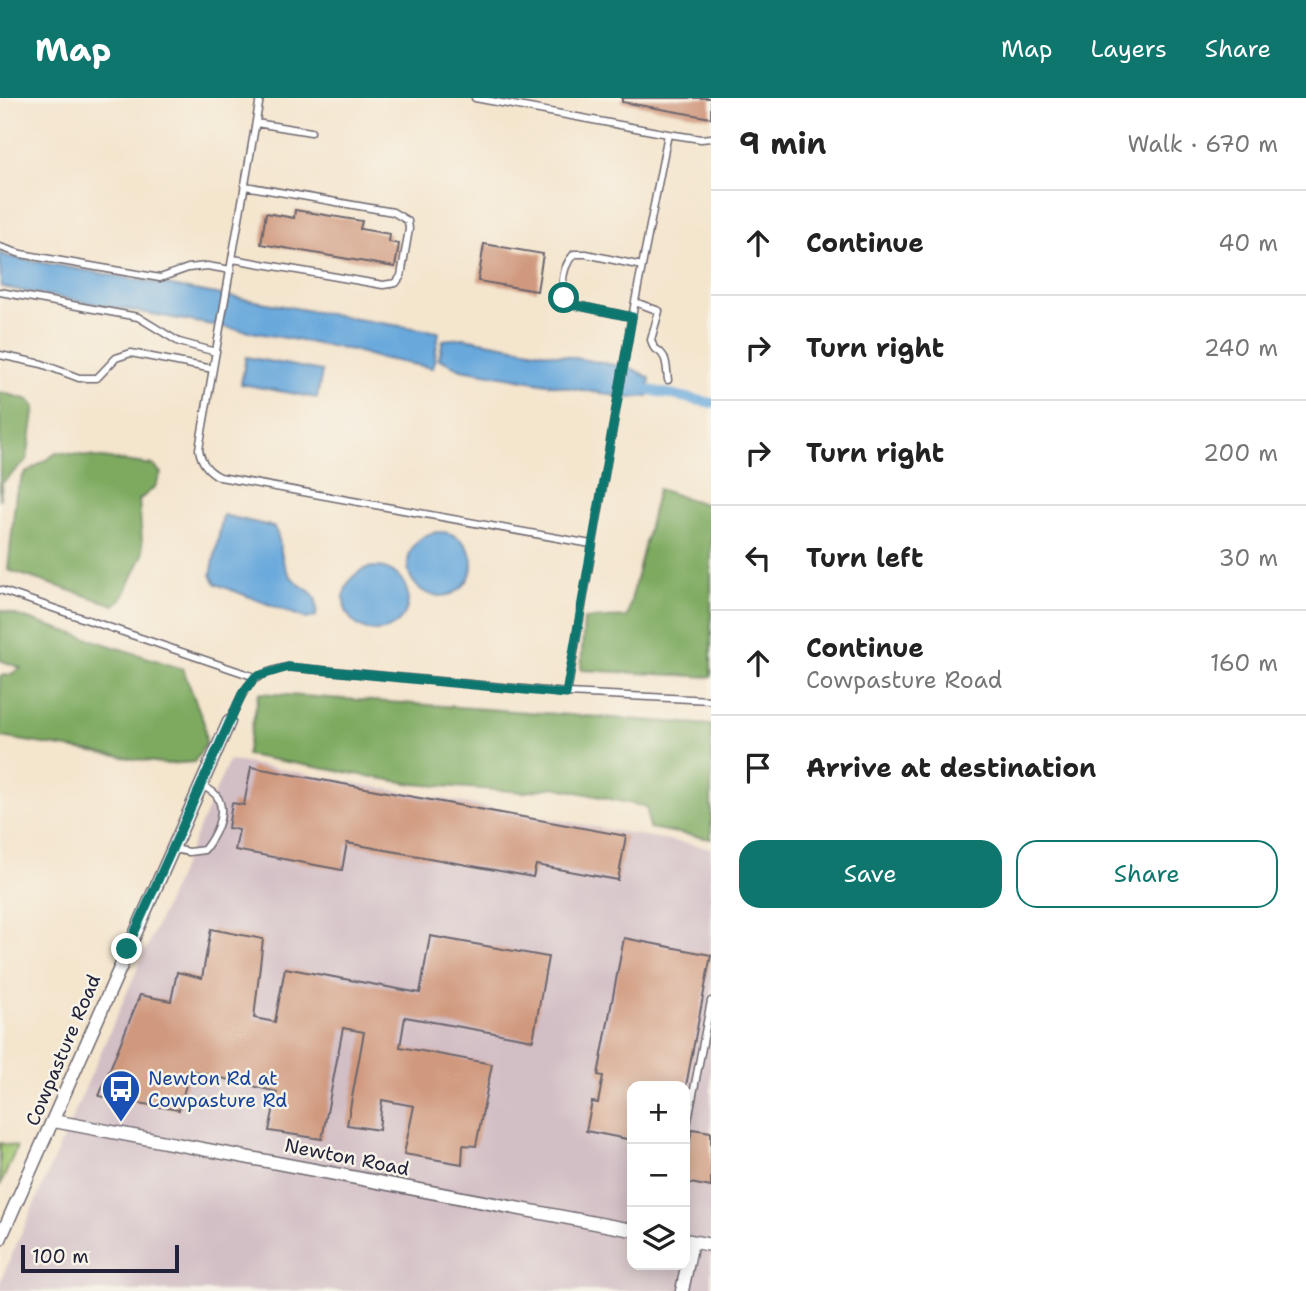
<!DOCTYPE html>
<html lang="en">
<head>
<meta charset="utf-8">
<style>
  :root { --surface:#fff; --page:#f2f2f2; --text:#222; --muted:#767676; --line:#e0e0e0; --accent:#0f766e }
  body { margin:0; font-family:"Shantell Sans",sans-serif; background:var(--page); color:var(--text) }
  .controls { position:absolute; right:21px; bottom:21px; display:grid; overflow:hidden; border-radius:14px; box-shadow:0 4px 18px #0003 }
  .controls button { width:63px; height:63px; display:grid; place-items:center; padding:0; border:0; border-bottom:2px solid var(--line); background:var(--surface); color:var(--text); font:35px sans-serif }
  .scale { position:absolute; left:21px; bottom:18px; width:158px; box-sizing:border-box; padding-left:7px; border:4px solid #22223b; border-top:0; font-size:19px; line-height:24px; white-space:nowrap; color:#22223b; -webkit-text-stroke:5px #f7f3e8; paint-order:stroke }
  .stop { position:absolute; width:21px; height:21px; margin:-16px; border:5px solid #0f766e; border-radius:50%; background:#fff }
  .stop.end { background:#0f766e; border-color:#fff; box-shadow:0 2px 7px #0008 }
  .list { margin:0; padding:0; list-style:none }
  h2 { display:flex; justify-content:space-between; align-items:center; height:91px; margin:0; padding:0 28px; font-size:30px }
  h2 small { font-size:23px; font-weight:400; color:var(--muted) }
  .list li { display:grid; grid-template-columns:46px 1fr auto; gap:21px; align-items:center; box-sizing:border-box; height:105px; padding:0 28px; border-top:2px solid var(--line) }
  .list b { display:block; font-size:26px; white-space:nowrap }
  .list p { margin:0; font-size:23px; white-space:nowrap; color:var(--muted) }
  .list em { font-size:23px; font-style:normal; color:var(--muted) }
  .actions { display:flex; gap:14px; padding:21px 28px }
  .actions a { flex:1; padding:16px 0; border:2px solid var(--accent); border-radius:21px; text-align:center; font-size:24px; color:var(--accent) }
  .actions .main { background:var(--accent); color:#fff }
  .icon { flex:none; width:38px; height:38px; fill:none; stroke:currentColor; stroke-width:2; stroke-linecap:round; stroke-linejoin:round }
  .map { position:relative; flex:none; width:711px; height:1193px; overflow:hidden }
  header { display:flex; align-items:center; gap:42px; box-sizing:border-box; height:98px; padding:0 35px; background:var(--accent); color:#fff }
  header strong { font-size:33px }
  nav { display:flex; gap:38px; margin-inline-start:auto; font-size:24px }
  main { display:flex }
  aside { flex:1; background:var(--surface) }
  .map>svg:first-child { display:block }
  .industrial { fill:#d2bec5; fill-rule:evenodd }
  .green { fill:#9ec46e; stroke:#607354; stroke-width:2 }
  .forest { fill:#7eaa61; stroke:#50664e; stroke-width:2 }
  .water { fill:#68a8db; stroke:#45658b; stroke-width:2 }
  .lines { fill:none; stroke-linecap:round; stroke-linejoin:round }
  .canal { stroke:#68a8db; stroke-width:10 }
  .building { fill:#d0997e }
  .lane-casing { stroke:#6c666e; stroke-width:9 }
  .street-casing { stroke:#6c666e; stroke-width:15 }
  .lane { stroke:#fff; stroke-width:6 }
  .street { stroke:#fff; stroke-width:12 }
  .route { stroke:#0f766e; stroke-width:9 }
  .labels { text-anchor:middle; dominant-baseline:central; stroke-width:5; stroke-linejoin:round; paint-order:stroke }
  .street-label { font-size:19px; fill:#22223b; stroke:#f7f3e8 }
  .transit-label { font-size:19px; fill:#164399; stroke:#f7f3e8; text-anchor:start }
</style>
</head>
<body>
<header>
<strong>Map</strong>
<nav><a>Map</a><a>Layers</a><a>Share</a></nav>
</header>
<main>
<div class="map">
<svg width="711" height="1193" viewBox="0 0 711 1193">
  <rect width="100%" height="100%" fill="#f7f3e8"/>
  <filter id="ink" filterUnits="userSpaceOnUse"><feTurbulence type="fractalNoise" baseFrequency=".0143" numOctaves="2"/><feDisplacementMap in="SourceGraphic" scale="14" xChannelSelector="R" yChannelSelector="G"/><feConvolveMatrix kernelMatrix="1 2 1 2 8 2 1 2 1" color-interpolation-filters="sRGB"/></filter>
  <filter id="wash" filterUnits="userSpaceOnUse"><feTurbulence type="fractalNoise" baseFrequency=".00686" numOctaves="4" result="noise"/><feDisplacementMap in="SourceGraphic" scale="28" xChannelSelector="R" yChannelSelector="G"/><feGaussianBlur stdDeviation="1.57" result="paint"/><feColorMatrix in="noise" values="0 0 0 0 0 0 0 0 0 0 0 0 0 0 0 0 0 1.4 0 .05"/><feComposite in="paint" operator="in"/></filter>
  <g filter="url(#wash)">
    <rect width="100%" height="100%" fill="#f4e5cd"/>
    <!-- industrial -->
    <path class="industrial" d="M229,662L711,750V1193H0V1184ZM632,988H685V1167H632Z"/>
    <!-- green -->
    <path class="green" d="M0,1045L17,1049L0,1088Z"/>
    <!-- forest -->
    <path class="forest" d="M0,294L29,302L35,309L27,362L2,385L0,402Z
      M58,354L153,367L161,375L155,389L139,402L143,456L123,499L115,507L8,472L16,395L24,376Z
      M658,391L711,408V579L581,572L584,521L627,519Z
      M0,512L183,571L204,625L206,646L194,664L166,666L0,639V578L9,577L21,570L0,562Z
      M259,595L711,627V741L649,730L647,709L554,689L525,694L413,686L246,657Z"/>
    <!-- water -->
    <path class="water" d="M0,155L10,159L356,221L439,234L433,270L375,259L352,252L1,189Z
      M464,240L631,270L650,280L648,298L628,300L461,271L439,261L443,242Z
      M246,259L322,273L317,300L241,286Z
      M223,417L274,429C283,442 278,461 289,476C304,497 320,487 316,518L307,521L216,486L211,477Z
      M408 466a32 32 0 1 1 64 0a32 32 0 1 1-64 0Z
      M344 501a32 32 0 1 1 64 0a32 32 0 1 1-64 0Z"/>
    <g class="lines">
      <!-- canal -->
      <path class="canal" d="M635,289L711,305"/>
    </g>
    <g id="blocks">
      <!-- building -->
      <path class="building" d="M622,0H711V20L622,4Z
        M295,112L362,123L360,131L390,136L389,144L399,146L395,169L261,146L266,115L294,120Z
        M484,146L543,156L537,193L478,183Z
        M251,669L626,738L618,782L536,767L533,779L347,745L342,772L235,752L239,732L228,730L232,705L244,707Z
        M211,831L263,841L254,920L275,924L285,870L420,895L430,838L548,859L533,942L405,919L400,949L492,966L476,1048L463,1047L462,1066L404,1056L414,1008L382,1002L379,1032L347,1027L364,934L343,930L322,1041L269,1033L277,994L190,972L179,1012L99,998L140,897L171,903L177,874L202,880Z
        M624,840L711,857L686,988H632V1042L586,1033L592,1004L598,1005L603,978L598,977Z
        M692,1031L711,1034V1089L685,1084V1067Z"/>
    </g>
  </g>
  <g filter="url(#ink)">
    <use href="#blocks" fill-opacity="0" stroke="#6c666e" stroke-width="2"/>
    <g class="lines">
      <!-- lane casing -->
      <g class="lane-casing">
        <path id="lane" d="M260,0L199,351C201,365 208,373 220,379L591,446
          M475,0L668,36L701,41L711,40
          M256,25L311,34
          M0,149L21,156L160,180L188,170L207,168L231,172
          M233,161L383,187L396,185L401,178L409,131L408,123L393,114L245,88
          M0,194L138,219L179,244L216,254
          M635,204L659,213L651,242L654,250C668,257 666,267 668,282
          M632,219L570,206L564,200C561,184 562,169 574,156H586L642,168
          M0,257L42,266L79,280H97L116,260L131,255L213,271
          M0,492L255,579
          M567,595L632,219L668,36
          M229,624C246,588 247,577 288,569L567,595L711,602
          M174,751L189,754L204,752C214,739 227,717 218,700C215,694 207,690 201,687
          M685,1038L711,903"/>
      </g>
      <!-- street casing -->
      <g class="street-casing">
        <path id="street" d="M54,1023L632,1132
          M0,1141L229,624
          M685,1142L711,1147
          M682,1193L692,1144"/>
      </g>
      <!-- lane -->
      <use href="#lane" class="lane"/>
      <!-- street -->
      <use href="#street" class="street"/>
    </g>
  </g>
  <g class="lines" filter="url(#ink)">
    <!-- route -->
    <path class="route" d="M127,851L242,596L255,579L288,569L566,596L632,219L570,206L564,200"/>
  </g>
  <!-- icons -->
  <defs>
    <g id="bus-pin" transform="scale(2.0125)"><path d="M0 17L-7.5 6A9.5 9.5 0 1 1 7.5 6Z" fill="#1a4fb4" stroke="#f7f3e8"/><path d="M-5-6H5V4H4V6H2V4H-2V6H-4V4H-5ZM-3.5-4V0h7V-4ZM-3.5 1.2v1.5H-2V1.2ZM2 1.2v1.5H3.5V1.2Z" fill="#fff"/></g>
  </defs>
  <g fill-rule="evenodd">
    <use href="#bus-pin" x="121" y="991"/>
  </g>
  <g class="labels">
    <!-- street labels -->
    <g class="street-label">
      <text transform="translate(63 952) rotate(-67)">Cowpasture Road</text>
      <text transform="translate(347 1059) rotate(11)">Newton Road</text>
    </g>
    <!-- transit labels -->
    <g class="transit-label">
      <text x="148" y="980">Newton Rd at<tspan x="148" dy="22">Cowpasture Rd</tspan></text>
    </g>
  </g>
</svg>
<div class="controls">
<button>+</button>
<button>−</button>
<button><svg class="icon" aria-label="layers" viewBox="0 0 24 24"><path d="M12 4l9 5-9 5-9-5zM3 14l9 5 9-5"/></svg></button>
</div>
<div class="scale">100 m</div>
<div class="stop" style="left:564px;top:200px"></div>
<div class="stop end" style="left:127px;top:851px"></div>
</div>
<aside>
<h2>9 min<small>Walk · 670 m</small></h2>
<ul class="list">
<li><svg class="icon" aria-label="ahead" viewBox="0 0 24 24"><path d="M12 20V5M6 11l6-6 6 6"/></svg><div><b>Continue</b></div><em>40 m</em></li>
<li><svg class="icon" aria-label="right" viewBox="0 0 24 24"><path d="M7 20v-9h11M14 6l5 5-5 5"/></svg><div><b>Turn right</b></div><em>240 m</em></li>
<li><svg class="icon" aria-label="right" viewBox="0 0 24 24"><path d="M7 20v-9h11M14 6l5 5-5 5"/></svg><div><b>Turn right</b></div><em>200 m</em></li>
<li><svg class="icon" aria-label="left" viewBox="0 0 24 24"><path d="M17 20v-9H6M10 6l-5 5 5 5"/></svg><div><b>Turn left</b></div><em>30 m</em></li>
<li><svg class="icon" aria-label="ahead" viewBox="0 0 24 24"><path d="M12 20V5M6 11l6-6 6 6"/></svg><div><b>Continue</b><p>Cowpasture Road</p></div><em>160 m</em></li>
<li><svg class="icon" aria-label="arrive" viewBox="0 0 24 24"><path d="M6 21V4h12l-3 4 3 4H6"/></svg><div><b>Arrive at destination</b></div></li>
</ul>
<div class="actions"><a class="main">Save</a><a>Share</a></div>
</aside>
</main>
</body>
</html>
